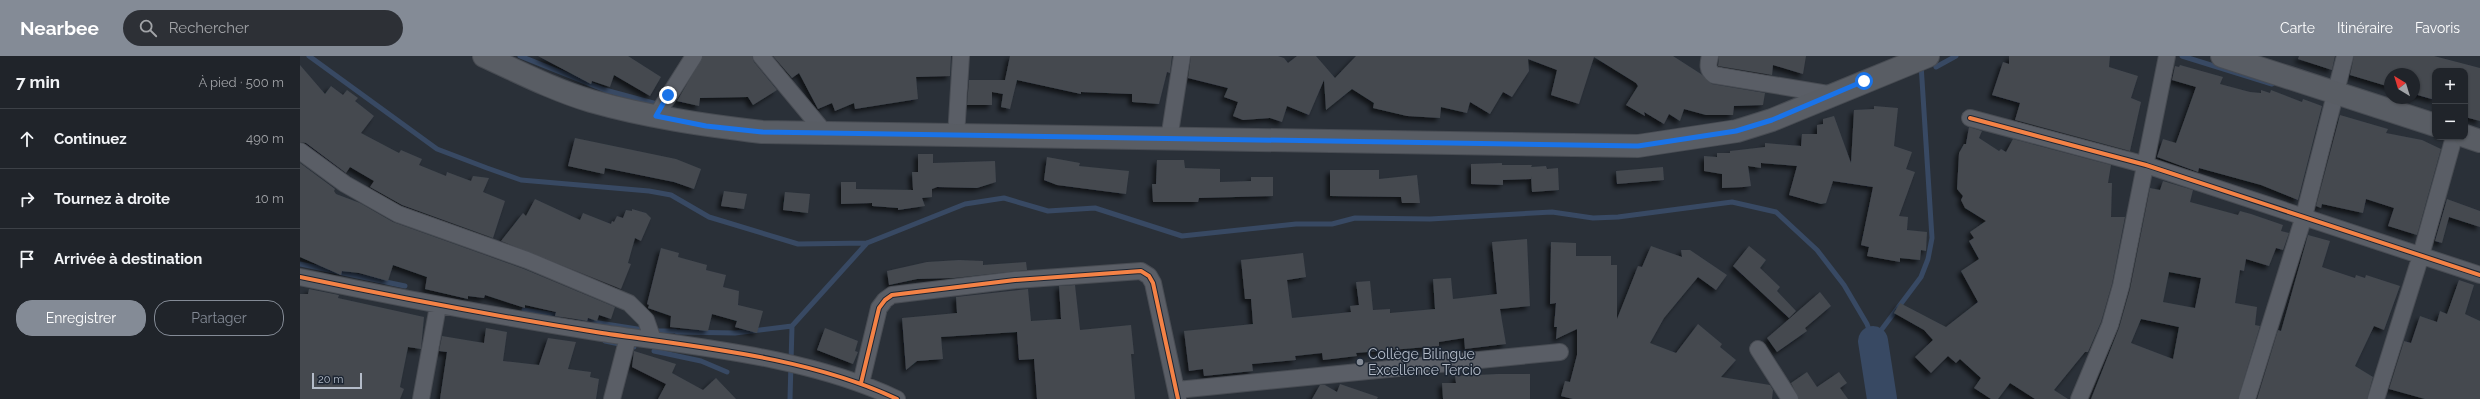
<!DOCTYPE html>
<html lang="fr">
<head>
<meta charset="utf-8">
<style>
  :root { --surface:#20242a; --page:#2d3036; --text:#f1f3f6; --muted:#a2a4a8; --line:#3d4147; --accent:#848b96 }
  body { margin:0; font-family:Raleway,sans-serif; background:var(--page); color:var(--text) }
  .controls { position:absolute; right:12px; top:12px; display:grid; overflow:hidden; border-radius:8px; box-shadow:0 1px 3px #0004 }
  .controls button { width:36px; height:36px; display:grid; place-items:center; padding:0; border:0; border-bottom:1px solid var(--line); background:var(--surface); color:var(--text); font:20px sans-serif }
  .compass { position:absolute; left:2084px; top:12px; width:36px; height:36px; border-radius:50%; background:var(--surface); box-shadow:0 1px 3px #0004; rotate:322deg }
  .scale { position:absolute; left:12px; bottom:10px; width:50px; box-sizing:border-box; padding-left:4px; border:2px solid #b4bcc9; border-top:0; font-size:11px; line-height:14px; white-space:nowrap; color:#b4bcc9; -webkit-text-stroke:3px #1d2633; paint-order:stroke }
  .stop { position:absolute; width:12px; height:12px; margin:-9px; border:3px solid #1a73e8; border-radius:50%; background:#fff }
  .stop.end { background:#1a73e8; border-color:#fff; box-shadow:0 1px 4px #0008 }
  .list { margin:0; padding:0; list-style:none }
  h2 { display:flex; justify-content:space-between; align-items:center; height:52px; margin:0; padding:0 16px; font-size:17px }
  h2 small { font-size:13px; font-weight:400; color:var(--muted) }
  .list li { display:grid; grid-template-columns:26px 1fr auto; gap:12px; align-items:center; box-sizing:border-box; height:60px; padding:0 16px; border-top:1px solid var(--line) }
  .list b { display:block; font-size:15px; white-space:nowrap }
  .list em { font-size:13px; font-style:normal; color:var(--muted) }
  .actions { display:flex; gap:8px; padding:12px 16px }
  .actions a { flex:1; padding:9px 0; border:1px solid var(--accent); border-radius:16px; text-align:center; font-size:14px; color:var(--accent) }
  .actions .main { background:var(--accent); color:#fff }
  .icon { flex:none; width:22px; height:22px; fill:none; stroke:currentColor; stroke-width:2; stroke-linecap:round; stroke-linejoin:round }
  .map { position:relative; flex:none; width:2180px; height:343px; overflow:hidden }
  header { display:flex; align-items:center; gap:24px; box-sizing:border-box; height:56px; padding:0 20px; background:var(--accent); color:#fff }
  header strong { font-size:19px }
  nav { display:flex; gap:22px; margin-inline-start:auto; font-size:14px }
  .search { width:280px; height:36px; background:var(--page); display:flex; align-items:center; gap:10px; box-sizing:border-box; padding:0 14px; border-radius:22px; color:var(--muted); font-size:15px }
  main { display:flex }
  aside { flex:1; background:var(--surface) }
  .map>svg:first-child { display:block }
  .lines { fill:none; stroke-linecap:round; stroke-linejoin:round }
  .stream { stroke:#384963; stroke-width:5 }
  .river { stroke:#384963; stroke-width:30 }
  .building { fill:#444950; fill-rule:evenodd; filter:url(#shadow) }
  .street-casing { stroke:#484c53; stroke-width:18 }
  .secondary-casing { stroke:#484c53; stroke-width:24 }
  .street { stroke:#5a5e66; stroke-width:16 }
  .secondary { stroke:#595d64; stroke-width:22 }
  .cycleway-casing { stroke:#1d2633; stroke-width:6 }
  .cycleway { stroke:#f48246; stroke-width:4 }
  .route { stroke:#1a73e8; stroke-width:5 }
  .poi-dot { fill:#848b96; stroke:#1d2633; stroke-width:1.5 }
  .labels { text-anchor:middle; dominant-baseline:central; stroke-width:3; stroke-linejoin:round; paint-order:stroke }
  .poi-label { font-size:14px; fill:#b4bcc9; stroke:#1d2633; text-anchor:start }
</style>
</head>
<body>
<header>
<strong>Nearbee</strong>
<div class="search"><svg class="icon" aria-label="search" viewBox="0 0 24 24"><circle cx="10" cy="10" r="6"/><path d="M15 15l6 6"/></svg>Rechercher</div>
<nav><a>Carte</a><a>Itinéraire</a><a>Favoris</a></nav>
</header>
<main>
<aside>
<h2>7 min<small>À pied · 500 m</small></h2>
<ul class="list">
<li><svg class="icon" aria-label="ahead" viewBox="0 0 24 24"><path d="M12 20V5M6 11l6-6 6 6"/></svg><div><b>Continuez</b></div><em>490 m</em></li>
<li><svg class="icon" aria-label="right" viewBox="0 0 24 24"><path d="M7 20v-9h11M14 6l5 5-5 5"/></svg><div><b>Tournez à droite</b></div><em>10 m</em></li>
<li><svg class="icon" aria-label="arrive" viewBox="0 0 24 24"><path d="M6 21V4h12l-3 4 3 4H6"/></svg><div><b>Arrivée à destination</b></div></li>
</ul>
<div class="actions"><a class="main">Enregistrer</a><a>Partager</a></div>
</aside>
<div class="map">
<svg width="2180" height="343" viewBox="0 0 2180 343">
  <defs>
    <filter id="shadow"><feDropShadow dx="-3.5" dy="3.5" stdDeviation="2" flood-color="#0009"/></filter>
  </defs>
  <rect width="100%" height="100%" fill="#2a3038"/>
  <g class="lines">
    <!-- stream -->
    <path class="stream" d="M9,0L137,93L187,112L221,124L349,135L371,139L409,161L498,188L567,187L665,148L704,142L748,155L795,152L882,180L996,168H1032L1055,162L1130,163L1252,156L1293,162L1318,161L1432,146L1476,156L1517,194L1544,229L1567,268L1573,285
      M220,0L305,34L357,48
      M1882,0L1972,28
      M1636,11L1656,0
      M0,208L105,230
      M224,254L261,260
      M280,264L350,275H375
      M377,276L435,277L492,270
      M305,285L334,291
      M1573,285L1621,221L1628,203L1632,182L1621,8
      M354,295L401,305L427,316
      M490,343L492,270L567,187"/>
    <!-- river -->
    <path class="river" d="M1573,285L1582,343"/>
  </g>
  <!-- building -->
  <path class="building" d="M238,0H328L361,21L350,40L314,19L310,31L292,25L291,28Z
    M403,0H452L454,6L477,34L453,49L448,41L400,42L399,50L377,45Z
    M473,0H651L650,20L616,21L618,43L555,53L554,47L535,55L532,47L518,53L499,17L492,22Z
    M710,0H872L870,17L867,16L859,48L832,46V38L781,36V38L717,24L710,53L701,51L703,38L692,36V49H667L669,24H705Z
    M891,0H978L984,2L988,7L997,0H1016L1035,22L1056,0H1373L1401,18L1412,28L1465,37L1463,49L1434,50L1433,59H1406L1384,53L1380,65L1369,58L1364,68L1344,56L1345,60L1326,49L1338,30L1336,27L1294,1L1279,48L1251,39L1257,14L1228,3L1229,15L1212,41L1203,36L1190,58L1170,46L1167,57L1141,51L1140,62L1107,60L1073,52L1074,47L1052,33L1026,54L1024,24L1009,59L987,50L982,66L970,62L943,64L933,60L938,46L924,41L928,32L888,22Z
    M1419,0H1506L1503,18L1473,9L1472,19L1418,10Z
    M1709,0H1810L1809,11L1838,20L1831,42L1841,46L1830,95L1715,64L1720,47L1692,39L1703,6L1709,8Z
    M1999,0H2035L2032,14L1998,3Z
    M2054,0H2134L2180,12V65L2165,61V15H2135V44L2114,38V18H2090V31L2050,19Z
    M0,9L25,38L31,30L43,39L47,34L58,42L55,45L74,60L61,77L99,97L101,94L122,103L119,109L146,120L147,116L171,125L173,120L189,122L183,136L205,145L193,182L102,149L70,131L74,125L50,111L46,117L6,87L0,86Z
    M1880,9L1923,21L1920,28L1950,36L1961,37V34L1970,37L1971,34L2002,46L2003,43L2022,50L1998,144L1961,129L1899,112L1898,116L1857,101L1863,83L1876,87L1896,31L1872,24L1875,10L1879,11Z
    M1574,50L1598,52L1594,90L1612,96L1606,113L1615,116L1599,160L1608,161L1607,174L1627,176L1626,195L1621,194L1620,204L1600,202V206L1567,200L1569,191L1561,189L1573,131L1533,125L1526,147L1521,148L1489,139L1497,110L1461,107V112L1448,110L1451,130L1444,131L1422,132V118L1404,115V100L1417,101V97H1430V95L1465,91V87L1501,90L1502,78H1517V69L1523,68V63L1534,60L1551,107L1554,54L1574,53Z
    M2040,59L2088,73L2086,77L2122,84L2141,93L2117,179L2088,170L2094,152L2066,143L2063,157L2022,148L2021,152L2016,150Z
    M1669,71L1682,75L1679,82L1699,95L1701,93L1706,96L1713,83L1811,109L1808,127H1812L1811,161H1825L1812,228L1801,266L1788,296H1785L1754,334L1768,343H1735L1710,327L1698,343H1691L1674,332L1681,322L1660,303L1656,307L1648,300L1631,317L1615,301L1633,284L1624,274L1594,257L1600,247L1646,271L1678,246L1661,215L1679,203L1669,185L1674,182L1670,176L1686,165L1665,152L1661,144L1663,140L1657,133L1659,97L1664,88H1666Z
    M275,82L376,103L401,113L394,133L374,126L305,112L304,118L268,110Z
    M618,98H633V107L695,105L696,126L677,132L637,131L632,133V141L622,142L625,150L598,154V152L572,150V147L541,148V126H556V133L613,134L612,116H618Z
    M747,101L780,107L779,110L829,115L826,138L757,129L744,124Z
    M857,104H884L885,112L920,113V126L951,125V121H973V140L899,142L898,146H853L852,128H856Z
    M0,107L35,133L34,135L36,138L60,147L93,166L188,200L187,202L188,200L224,213L315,251L311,263L299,259L297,265L288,262L287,265L282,264L255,260L256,256L225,249V252L185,239L184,242L168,240V243L125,233L127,221L93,209L88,225L59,217L42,215L41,219L0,201Z
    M1202,107V109H1232L1231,111L1246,110L1247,113L1258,112L1259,134L1232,136L1231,120V123L1203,124V129L1171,128V108Z
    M1363,111L1364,124L1317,128L1316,115Z
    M1030,114H1079V123L1117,119L1120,147H1102L1101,141L1030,140Z
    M1863,125L1893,134L1890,146L1938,159L1940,155L1951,158L1983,169L1981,175L1989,177L1983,194L1976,192L1969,210L1946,203L1944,215L1940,214L1935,247L1957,251L1955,269L1960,270L1938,343H1791L1819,272L1830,233L1850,132L1860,134ZM1869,216L1901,222L1895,252L1863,246ZM1841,263L1879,271L1873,303L1831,287Z
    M424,135L447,138L444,153L421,150Z
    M485,136L510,138L508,157L483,154Z
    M235,143L280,164L283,157L311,168L312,165L314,166L317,160L323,162L326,154L332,155V153L346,157L351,162L341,185L335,182L328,207L331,208L321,233L201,185L223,157L226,160Z
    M2147,143L2180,155V171L2149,161L2142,187L2135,185Z
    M2008,179L2030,185L2022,211L2055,222L2056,219L2065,222L2066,219L2100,230L2084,274L2074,270L2055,310L2073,321L2067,343H1957L1978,274L1981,275Z
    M1227,183L1230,250L1200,253L1206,288L1165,293L1164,282L1139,286V290L1056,297L1057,300L1023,304L1022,297L995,300L996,304L952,308L953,315L904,320L903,313L889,315L884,275L953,268L951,243H945L941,204L1003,197L1006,221L987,224L992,262L1051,256L1050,250L1059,249L1056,226L1070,225L1073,254L1090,253V257L1135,253L1133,223L1151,222L1153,243L1197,238L1192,186Z
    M1251,186L1276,187V200H1311V209H1317V263L1338,210L1342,211L1351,190L1382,201L1381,194H1390L1427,219L1416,234L1398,221L1364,262L1350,287L1376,297L1398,268L1422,288L1420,291L1436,304L1421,321L1470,329L1473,334L1472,343H1273L1261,340L1265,325L1270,326L1277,299V273L1256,283L1257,271H1254L1256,247L1250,248Z
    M1449,190L1466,204L1460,212L1480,231L1477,235L1496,255L1489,262L1433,210Z
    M361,192L379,197L378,201L407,209L406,214L426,219L423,231L439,235L438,249L463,255L457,277L435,271L437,265L412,258L408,275L370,271L371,260L348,252L349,249L347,248Z
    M659,204L683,205V209L726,206L727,214L654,222L617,223L589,229L587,215L627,206Z
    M2159,224L2174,229L2165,258L2180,265V343H2125L2089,333L2104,285L2111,287L2120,260L2137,266L2140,255L2147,258Z
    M775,229L780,274L831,269L834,298H831L835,343H737L734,303L719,304L717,276L641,281L643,303L617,305L606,314L602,262L657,257L656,241L728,233L731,265L761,263L759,230Z
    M9,233L39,239L38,242L124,261L121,293L108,291L100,331L104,333L100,343H0V238H8Z
    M1520,236L1531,250L1505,272L1507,275L1477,296L1467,282Z
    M186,272L207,276L203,305L239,309L248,282L276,286L268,313L291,316L290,321L299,323L296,343H140L147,296L139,295L142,280L184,287Z
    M525,272L558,285L555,295L558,296L553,308L517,294Z
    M334,295L376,308L372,317L403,334L416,322L436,343H358L366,328L332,311Z
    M1507,316L1517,331L1539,316L1547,327L1540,332L1548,343H1499L1491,327Z
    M1198,318H1230V343H1143L1142,327H1156L1155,320Z
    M1040,328L1078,341L1077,343H1012L1020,329H1025L1037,336Z"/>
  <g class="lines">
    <!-- street casing -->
    <g class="street-casing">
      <path id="street" d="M461,0L525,77
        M1410,0C1408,8 1407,14 1414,19L1534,39
        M356,60L394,0
        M1670,62L1846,109L2180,219
        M656,80L661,0
        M869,83L882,0
        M0,95L45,128L98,158L227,204L329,247L346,264L353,284
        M0,221C100,242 200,261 302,277C397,291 509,301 597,343
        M1458,293L1490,343
        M561,327L579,252L585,244L592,239L715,224L841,215L849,220L853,227L878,343
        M877,334L1260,296
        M121,343L138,250
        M312,343L328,281
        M1779,343L1810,269L1821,230L1867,0
        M1947,343L2004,160L2045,0
        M2076,343L2121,199L2154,81"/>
    </g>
    <!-- secondary casing -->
    <g class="secondary-casing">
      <path id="secondary" d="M184,0C219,16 254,34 291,45C347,61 404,69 462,76L1338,90L1437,75L1472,64L1628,0
        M1922,0L2135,69
        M2165,80L2180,85"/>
    </g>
    <!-- street -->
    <use href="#street" class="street"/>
    <!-- secondary -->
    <use href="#secondary" class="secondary"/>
    <!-- cycleway casing -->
    <g class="cycleway-casing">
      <path id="cycleway" d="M1670,62L1846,109L2180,219
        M0,221C100,242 200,261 302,277C397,291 509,301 597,343
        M561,327L579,252L585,244L592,239L715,224L841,215L849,220L853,227L878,343"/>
    </g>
    <!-- cycleway -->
    <use href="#cycleway" class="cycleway"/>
  </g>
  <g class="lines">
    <!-- route -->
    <path class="route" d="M368,39L356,60L406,70L462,76L1338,90L1436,75L1472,64L1564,25"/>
  </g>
  <!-- markers -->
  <circle class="poi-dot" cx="1060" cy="306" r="4"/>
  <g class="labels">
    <!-- poi labels -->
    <g class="poi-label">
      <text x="1068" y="298">Collège Bilingue<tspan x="1068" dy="16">Excellence Tercio</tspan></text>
    </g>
  </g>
</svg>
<div class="controls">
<button>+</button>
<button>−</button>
</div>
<svg class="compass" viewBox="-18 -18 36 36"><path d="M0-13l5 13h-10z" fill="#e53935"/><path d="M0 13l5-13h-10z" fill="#a2a4a8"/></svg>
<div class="scale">20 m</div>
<div class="stop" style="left:1564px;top:25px"></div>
<div class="stop end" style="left:368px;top:39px"></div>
</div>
</main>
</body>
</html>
